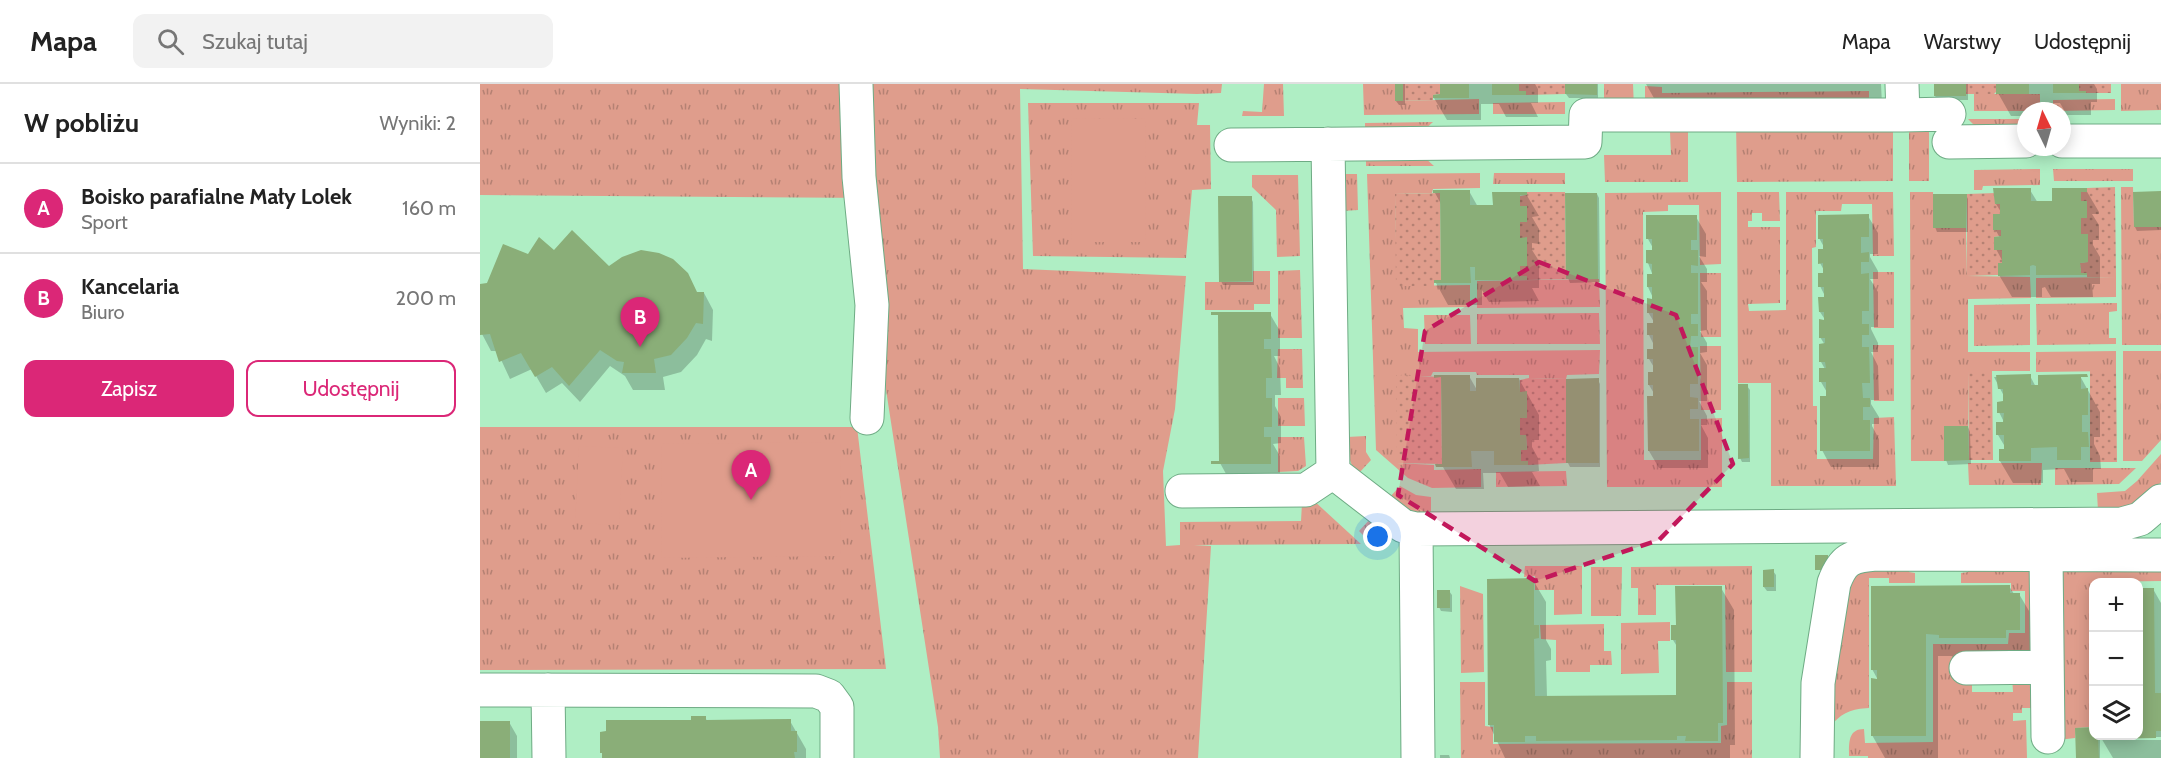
<!DOCTYPE html>
<html lang="pl">
<head>
<meta charset="utf-8">
<style>
  :root { --surface:#fff; --page:#f2f2f2; --text:#222; --muted:#767676; --line:#e0e0e0; --accent:#db2777 }
  body { margin:0; font-family:Cabin,sans-serif; background:var(--page); color:var(--text) }
  .controls { position:absolute; right:18px; bottom:18px; display:grid; overflow:hidden; border-radius:12px; box-shadow:0 3px 15px #0003 }
  .controls button { width:54px; height:54px; display:grid; place-items:center; padding:0; border:0; border-bottom:2px solid var(--line); background:var(--surface); color:var(--text); font:30px sans-serif }
  .compass { position:absolute; left:1537px; top:18px; width:54px; height:54px; border-radius:50%; background:var(--surface); box-shadow:0 3px 15px #0003; rotate:355deg }
  .you { position:absolute; left:898px; top:453px; width:21px; height:21px; margin:-15px; border:4px solid #fff; border-radius:50%; background:#1a73e8; box-shadow:0 0 0 9px #1a73e833 }
  .badge { display:grid; place-items:center; width:39px; height:39px; border-radius:50%; background:var(--accent); color:#fff; font-size:20px; font-weight:700 }
  .pin { position:absolute; translate:-50% -50px; filter:drop-shadow(0 2px 3px #0008) }
  .pin::after { content:''; position:absolute; top:32px; width:21px; height:18px; background:inherit; clip-path:polygon(0 0,100% 0,50% 100%) }
  .list { margin:0; padding:0; list-style:none }
  h2 { display:flex; justify-content:space-between; align-items:center; height:78px; margin:0; padding:0 24px; font-size:26px }
  h2 small { font-size:20px; font-weight:400; color:var(--muted) }
  .list li { display:grid; grid-template-columns:39px 1fr auto; gap:18px; align-items:center; box-sizing:border-box; height:90px; padding:0 24px; border-top:2px solid var(--line) }
  .list b { display:block; font-size:22px; white-space:nowrap }
  .list p { margin:0; font-size:20px; white-space:nowrap; color:var(--muted) }
  .list em { font-size:20px; font-style:normal; color:var(--muted) }
  .actions { display:flex; gap:12px; padding:18px 24px }
  .actions a { flex:1; padding:14px 0; border:2px solid var(--accent); border-radius:12px; text-align:center; font-size:21px; color:var(--accent) }
  .actions .main { background:var(--accent); color:#fff }
  .icon { flex:none; width:33px; height:33px; fill:none; stroke:currentColor; stroke-width:2; stroke-linecap:round; stroke-linejoin:round }
  .map { position:relative; flex:none; width:1681px; height:674px; overflow:hidden }
  header { display:flex; align-items:center; gap:36px; box-sizing:border-box; height:84px; padding:0 30px; background:var(--surface); border-bottom:2px solid var(--line) }
  header strong { font-size:28px }
  nav { display:flex; gap:33px; margin-inline-start:auto; font-size:21px }
  .search { width:420px; height:54px; background:var(--page); display:flex; align-items:center; gap:15px; box-sizing:border-box; padding:0 21px; border-radius:12px; color:var(--muted); font-size:22px }
  main { display:flex }
  aside { flex:1; background:var(--surface) }
  .map>svg:first-child { display:block }
  .grass { fill:url(#grass-tufts) }
  .garden { fill:url(#garden-dots) }
  .pitch { fill:#df9d8c }
  .shadow { fill:#0003 }
  .building { fill:#8aae78 }
  .lines { fill:none; stroke-linecap:round; stroke-linejoin:round }
  .minor-casing { stroke:#6eab84; stroke-width:35 }
  .minor { stroke:#fff; stroke-width:33 }
  .marked { fill:#c2185b; fill-opacity:0.2; stroke:#c2185b; stroke-width:4.5; stroke-dasharray:12 8; stroke-linejoin:round }
</style>
</head>
<body>
<header>
<strong>Mapa</strong>
<div class="search"><svg class="icon" aria-label="search" viewBox="0 0 24 24"><circle cx="10" cy="10" r="6"/><path d="M15 15l6 6"/></svg>Szukaj tutaj</div>
<nav><a>Mapa</a><a>Warstwy</a><a>Udostępnij</a></nav>
</header>
<main>
<aside>
<h2>W pobliżu<small>Wyniki: 2</small></h2>
<ul class="list">
<li><span class="badge">A</span><div><b>Boisko parafialne Mały Lolek</b><p>Sport</p></div><em>160 m</em></li>
<li><span class="badge">B</span><div><b>Kancelaria</b><p>Biuro</p></div><em>200 m</em></li>
</ul>
<div class="actions"><a class="main">Zapisz</a><a>Udostępnij</a></div>
</aside>
<div class="map">
<svg width="1681" height="674" viewBox="0 0 1681 674">
  <defs>
    <pattern id="grass-tufts" width="24" height="20" patternUnits="userSpaceOnUse" patternTransform="scale(1.5)"><rect width="24" height="20" fill="#df9d8c"/><path d="M3 7l-1-3M5 7V3M7 7l1-3M15 17l-1-3M17 17v-4M19 17l1-3" fill="none" stroke="#b58173"/></pattern>
    <pattern id="garden-dots" width="8" height="8" patternUnits="userSpaceOnUse" patternTransform="scale(1.5)"><rect width="8" height="8" fill="#df9d8c"/><path d="M2 2h.1M6 6h.1" fill="none" stroke="#b58173" stroke-width="1.8" stroke-linecap="round"/></pattern>
  </defs>
  <rect width="100%" height="100%" fill="#afeec4"/>
  <!-- grass -->
  <path class="grass" d="M0,0H742L741,9L717,10L540,5L543,185L706,192L695,325L683,387L686,462L700,461V438L821,437L822,419L832,415L881,460L714,461L731,462L718,674H460L458,643L396,241L397,114L0,111Z
    M784,0H803L804,32H762L763,27L782,28Z
    M883,0H915V17L999,15V30L884,31Z
    M1124,0H1153L1154,24H1124Z
    M1641,0H1681V26L1641,27Z
    M1165,2L1182,3V9L1389,7V22L1165,24Z
    M1494,10H1560V27H1494Z
    M1635,15V26L1573,27V16Z
    M1085,18V30H1013V19Z
    M548,19H719L717,41H730L731,105L712,106L706,174L553,172Z
    M1488,35H1546V44L1495,42Z
    M953,38L942,48H885V39Z
    M1429,38H1449V97H1429Z
    M1256,39H1413V97L1257,98Z
    M1125,40H1208V98H1125L1124,71H1191L1190,48H1124Z
    M886,72H943L954,82H886Z
    M1560,85V101L1503,102L1502,106H1494V86Z
    M1573,85H1653V97H1574Z
    M1000,89V104L953,105L952,109L915,110L917,202L990,201V223L923,224L924,244L938,245V268L1120,266L1119,290L1087,291L1086,295L1049,294V291H997L996,288H953L951,292H917V379L954,381V386L1001,385V403L952,404L928,394L896,366L887,90Z
    M1014,89H1085V100H1013Z
    M859,90H877L878,126L862,127Z
    M772,91H818L820,172L797,173L796,126L772,103Z
    M1641,103H1653L1654,143H1681V261H1642Z
    M1241,108V180L1220,181L1219,121H1188V127L1163,128L1164,376H1221V335L1242,334V403H1127L1125,109Z
    M1257,108H1299L1300,137H1282V129H1272V137H1268V143H1300V219L1268,220L1269,227L1306,226V108H1413L1414,172H1393L1392,120H1362L1361,127H1336V163L1332,164L1333,322H1337V375H1393L1394,334L1414,333L1416,402H1291V299H1258Z
    M1430,108H1453V144H1486L1487,192L1550,193L1551,214L1488,215V268H1550V287H1488V342H1464V377H1431Z
    M820,186L822,254H798V187Z
    M773,187H790V220H774V226H725V198H773Z
    M1393,188H1414V244H1394Z
    M1220,189H1241V253H1221Z
    M1636,193V213L1556,214V194Z
    M1119,195L1120,223L997,224V197Z
    M1637,219V227L1629,228V254H1636V260L1557,261L1556,220Z
    M1550,220V261L1494,262V221Z
    M1119,229L1120,260H997V230Z
    M944,231H990L991,260H945Z
    M1393,261H1414V317H1394Z
    M1220,262H1241V326H1221Z
    M798,265H822L823,304H806V294H797Z
    M1636,267V287L1556,288V268Z
    M1643,267H1681V356L1662,377H1643Z
    M798,314H824L825,342H798Z
    M0,343H377L406,585L0,586Z
    M886,352V368L891,376L880,388H876C868,376 867,367 867,353Z
    M798,353H824L826,382L818,387L798,388Z
    M1681,370V398C1655,427 1655,424 1618,427L1617,409L1645,407L1657,397Z
    M1488,379H1562L1561,401H1489Z
    M1575,384H1656L1639,400L1575,401Z
    M1086,387L1087,402L1016,403V388Z
    M920,402L936,411L951,413V432L935,431L909,414Z
    M891,434L922,452L885,453L879,447Z
    M1429,477V488L1435,489V499H1409V494H1389V624C1372,625 1362,628 1351,642L1364,492Z
    M1488,477L1554,484V566L1492,592V608H1533L1532,592L1549,600L1560,615L1555,624H1542V629H1533V637L1546,636L1547,674H1388V672H1369C1369,659 1368,645 1384,645L1385,659L1453,658V560H1528L1529,549H1545V507H1531V499H1481V489L1488,488Z
    M1681,478V497L1614,498L1613,643L1596,644L1595,654L1578,656L1580,487Z
    M1045,482H1102V530L1074,531V506H1055V492L1044,493Z
    M1272,482V588H1246L1245,501H1176V531H1158V504H1151V483Z
    M1111,483H1142L1141,532H1111Z
    M980,502L1003,510L1004,588L981,589Z
    M1190,538V557H1178L1179,589L1141,590V539Z
    M1124,540V567H1131L1132,581H1110V588H1076V556L1061,555L1060,541Z
    M980,598H1005V642L1013,643V660L1241,659V642L1247,641V598H1272V674H981Z"/>
  <!-- garden -->
  <path class="garden" d="M915,0H960V10L953,11V16L915,17Z
    M1039,0H1085V10L1046,11V7H1039Z
    M1486,0H1516V8L1514,10H1486Z
    M1599,0H1631V9H1606V7H1599Z
    M1635,103L1636,193H1607V189H1601L1600,179L1608,178V150H1601V108H1607V104Z
    M1047,108H1085L1086,195L1047,196V192H1040V182L1047,181V154H1040V138L1047,122H1040V112L1046,111Z
    M960,109L961,196H954V202H916L915,110Z
    M1515,109V120H1520V130H1513L1521,146V152L1514,153V166H1522V179L1518,180V191L1487,192V110Z
    M1488,287H1512L1513,376H1489Z
    M1610,287H1636L1637,378H1610Z
    M916,291L961,293L962,380L917,379Z
    M1049,294L1086,295V379L1048,381V377H1041V366L1047,365L1046,351H1040V334L1046,308H1040V296Z"/>
  <!-- pitch -->
  <path class="pitch" d="M592,34L666,35L665,158H591Z
    M360,358L361,472L182,474L181,360Z
    M99,362L143,364L139,441L95,439Z"/>
  <!-- shadow -->
  <path class="shadow" d="M916,0H925V21H919L916,17Z
    M961,0H1055L1058,5V19H1051L1058,33H1026L1019,20H1001V36H967L954,14L961,12Z
    M1086,0H1118V14H1089L1086,10Z
    M1166,0H1401L1402,21L1179,23Z
    M1455,0H1488V16H1458L1455,12Z
    M1518,0H1614L1617,5V18H1611V31H1587L1580,19H1561V27H1546V32H1531L1518,9Z
    M1550,106L1558,119H1567L1606,106L1619,128V130H1612L1619,141V156H1613V161L1620,173V200H1612L1613,213H1571L1565,203L1562,204V213H1532L1519,191L1523,178L1516,165L1520,154L1515,145L1521,128L1516,120Z
    M989,107L998,123L1014,122V110H1046L1059,132L1052,133L1059,145V160L1052,159V166L1059,177V204H1052L1059,217L1009,218L1002,206V221H968L956,199L962,197L961,120L955,109Z
    M1681,109V146L1657,147L1655,143Z
    M1117,110L1119,114L1120,198L1090,199L1088,194Z
    M1486,111L1488,115V148H1457L1455,143Z
    M771,114L773,118L774,201H743L741,197Z
    M1388,132L1398,149V170H1390V173L1398,187V195H1390L1398,208V243H1391V245L1398,259V268H1391L1398,282L1399,316H1391V320L1399,333V340H1392V342L1399,355V383H1351L1342,366L1348,314V310L1341,298L1345,285L1341,278L1345,261L1340,253L1346,237L1340,228L1345,212L1340,202L1345,188L1340,179L1344,163L1339,154Z
    M1216,133L1226,150V173L1219,172L1227,185V198H1221L1227,207V246L1220,247L1227,259V268L1220,269L1227,281V317H1219L1227,332V341H1221L1228,354V384H1179L1169,367V313H1175V311L1169,301L1175,285L1169,275L1174,266V261L1169,251L1174,238L1168,228L1174,216L1168,203L1173,192L1168,179L1173,164L1168,155Z
    M75,168L218,209H224L233,226L232,257L226,255L217,271L201,288L183,293L185,306H153L145,292L130,282L100,318L82,299L66,309L52,285L30,295L17,267H11L2,250L0,201H8L48,172Z
    M790,230L800,247V272H794L800,284L801,311H795V322L801,333V359L793,360L800,372V396L750,397L740,379Z
    M989,292L997,306L1039,295L1059,331V356H1052V363L1058,374L1059,387L1052,388L1060,402L1028,403L1020,389H1003L1004,405H976L963,383Z
    M1550,292L1556,303L1600,292L1620,328V353H1614V360L1620,372L1621,385H1613V398H1591L1584,385L1563,386V399H1533L1520,377L1527,366L1518,351L1525,340L1519,328L1525,319V314L1514,293Z
    M1118,296L1120,300V383H1090L1088,379Z
    M1267,302L1270,306V378H1262L1260,374Z
    M1488,343L1490,348L1491,380L1468,381L1466,376Z
    M1293,487L1296,491V507H1287L1284,503Z
    M1053,496L1066,518V556L1071,565V576L1066,577L1067,613H1198V564L1193,556L1197,542L1241,504L1254,526L1255,661H1250V674H1025L1009,640Z
    M1529,502L1534,510H1539L1552,532V568L1474,576L1472,572H1458V674H1405L1392,651L1398,596L1392,585V503Z
    M1673,505L1681,519V653H1632V656H1681V674H1633L1620,652V674H1597L1614,652H1658Z
    M969,507L972,511V528L961,527L959,523Z
    M225,633L227,637H310L326,665V674H123Z
    M0,638H29L37,652V674H0Z
    M960,671H969L970,674H960Z"/>
  <!-- building -->
  <path class="building" d="M915,0H923V17H915Z
    M960,0H989V14H953V11L960,10Z
    M1012,0H1039V7H1046V11H1012Z
    M1085,0H1117V11L1085,10Z
    M1454,0H1486V12H1454Z
    M1516,0H1549V10H1516Z
    M1573,0H1599V7H1606V9H1573Z
    M1513,104H1551V117H1572V104H1607V108H1601V117H1607V134H1601V150H1608V178L1600,179L1601,189H1607V191H1556V182L1553,181L1550,182V191L1518,192V179H1522V166H1514V153L1521,152V146H1513V130H1520V120H1515Z
    M953,106H990V121H1013L1012,108H1047V111H1040V122H1047V138H1040V154L1047,153V182H1040V192H1047V196H995V183H990L991,199H954V196H961L960,109H953Z
    M1681,107V143H1654L1653,108Z
    M1085,109H1117L1118,195H1086Z
    M1453,110H1487L1486,144H1453Z
    M738,112H772V197L739,198Z
    M1389,130V153H1381V169L1389,168V178H1381V190L1389,189V227H1382V240H1389V251H1382V263H1389L1390,299H1382L1383,314H1390V323H1383V336H1390V367H1340V312H1346V298H1339V284H1346L1345,278H1339V260L1345,259V254H1339V235L1344,236V228H1339L1338,213H1344V203H1338V189H1343V179L1338,180V165H1343V155H1338V131Z
    M1166,131H1217V156H1211V166H1218V182L1211,181V189H1218V230H1211V240H1218V252H1211L1210,263H1218V300H1210V313L1218,314V325H1210V335H1219V367H1168L1167,312H1173V301H1168V288H1173V275H1167V265H1173V251H1167V239H1173V229H1167V214L1172,215V203H1167V190H1172V180L1166,179V166H1172V155H1166Z
    M92,146L129,182L142,173L161,166L179,169L193,175L208,189L217,208H224L223,240L216,239L207,254L191,271L174,275L176,289H142L144,278L137,277L120,266L89,302L72,283L55,293L41,269L19,278L10,250L0,251V200L7,199L23,160L48,170L59,153L74,166Z
    M731,228H791V255H784V265H791L792,294H786V314H792V343H784V353H791V380H731V377H739L738,231H731Z
    M1551,290V301H1558V291L1607,290L1608,293H1601V305L1608,304V331H1602V348H1608L1609,363H1601V376H1577V363L1551,364V377H1519V365H1524V351H1516V338H1523L1524,329H1517V318L1523,317V305H1518L1516,291Z
    M954,291H990V307H996V294H1039L1040,308L1047,307V334H1040V351H1046L1047,366H1041V377H1048V381H1014V367H991L992,383H956L955,380H962L961,293L954,294Z
    M1119,294V379H1086V295Z
    M1258,300H1268L1269,374L1258,375Z
    M1464,342H1488L1489,376L1464,377Z
    M1335,471H1348V486H1335Z
    M1294,485V503H1283V486Z
    M1054,494V541H1059V554L1054,555L1055,612L1196,611V556H1191V541H1196L1195,502H1242L1243,639H1238V657H1205L1206,652H1197V656L1056,657V652H1045V658H1014V641H1008L1007,495Z
    M1530,501V509H1540V546H1526V554H1459V551L1446,550V652H1391V594L1397,595V586H1391V502Z
    M1658,504H1674L1675,609H1681V647H1676V654L1620,655V652H1658Z
    M957,506H970V524H957Z
    M211,632H226V636L311,635V647H317V668H314L315,674H122V669H120V648L126,647V636H211Z
    M0,637H30V674H0Z
    M1614,643V652H1618L1619,674H1596L1595,644Z"/>
  <g class="lines">
    <!-- minor casing -->
    <g class="minor-casing">
      <path id="minor" d="M376,0L379,93L392,221L387,334
        M1423,31L1469,30
        M1582,57H1681
        M1469,58L1546,57
        M848,60L853,388L923,442L936,445L1642,440L1660,435L1681,417
        M751,61L1105,58L1106,31H1423L1422,0
        M702,407L826,406L853,388
        M936,445L938,674
        M1566,471L1568,653
        M1486,584L1567,583
        M0,606L336,607L349,612L357,623V674
        M68,606L69,674
        M1337,674L1338,599L1354,499C1363,475 1371,472 1396,470L1681,471"/>
    </g>
    <!-- minor -->
    <use href="#minor" class="minor"/>
  </g>
  <!-- marked area -->
  <path class="marked" d="M1059,178L1196,231L1253,380L1179,456L1055,497L918,411L945,247Z"/>
</svg>
<div class="controls">
<button>+</button>
<button>−</button>
<button><svg class="icon" aria-label="layers" viewBox="0 0 24 24"><path d="M12 4l9 5-9 5-9-5zM3 14l9 5 9-5"/></svg></button>
</div>
<svg class="compass" viewBox="-18 -18 36 36"><path d="M0-13l5 13h-10z" fill="#e53935"/><path d="M0 13l5-13h-10z" fill="#767676"/></svg>
<div class="you"></div>
<div class="pin badge" style="left:271px;top:416px">A</div>
<div class="pin badge" style="left:160px;top:263px">B</div>
</div>
</main>
</body>
</html>
